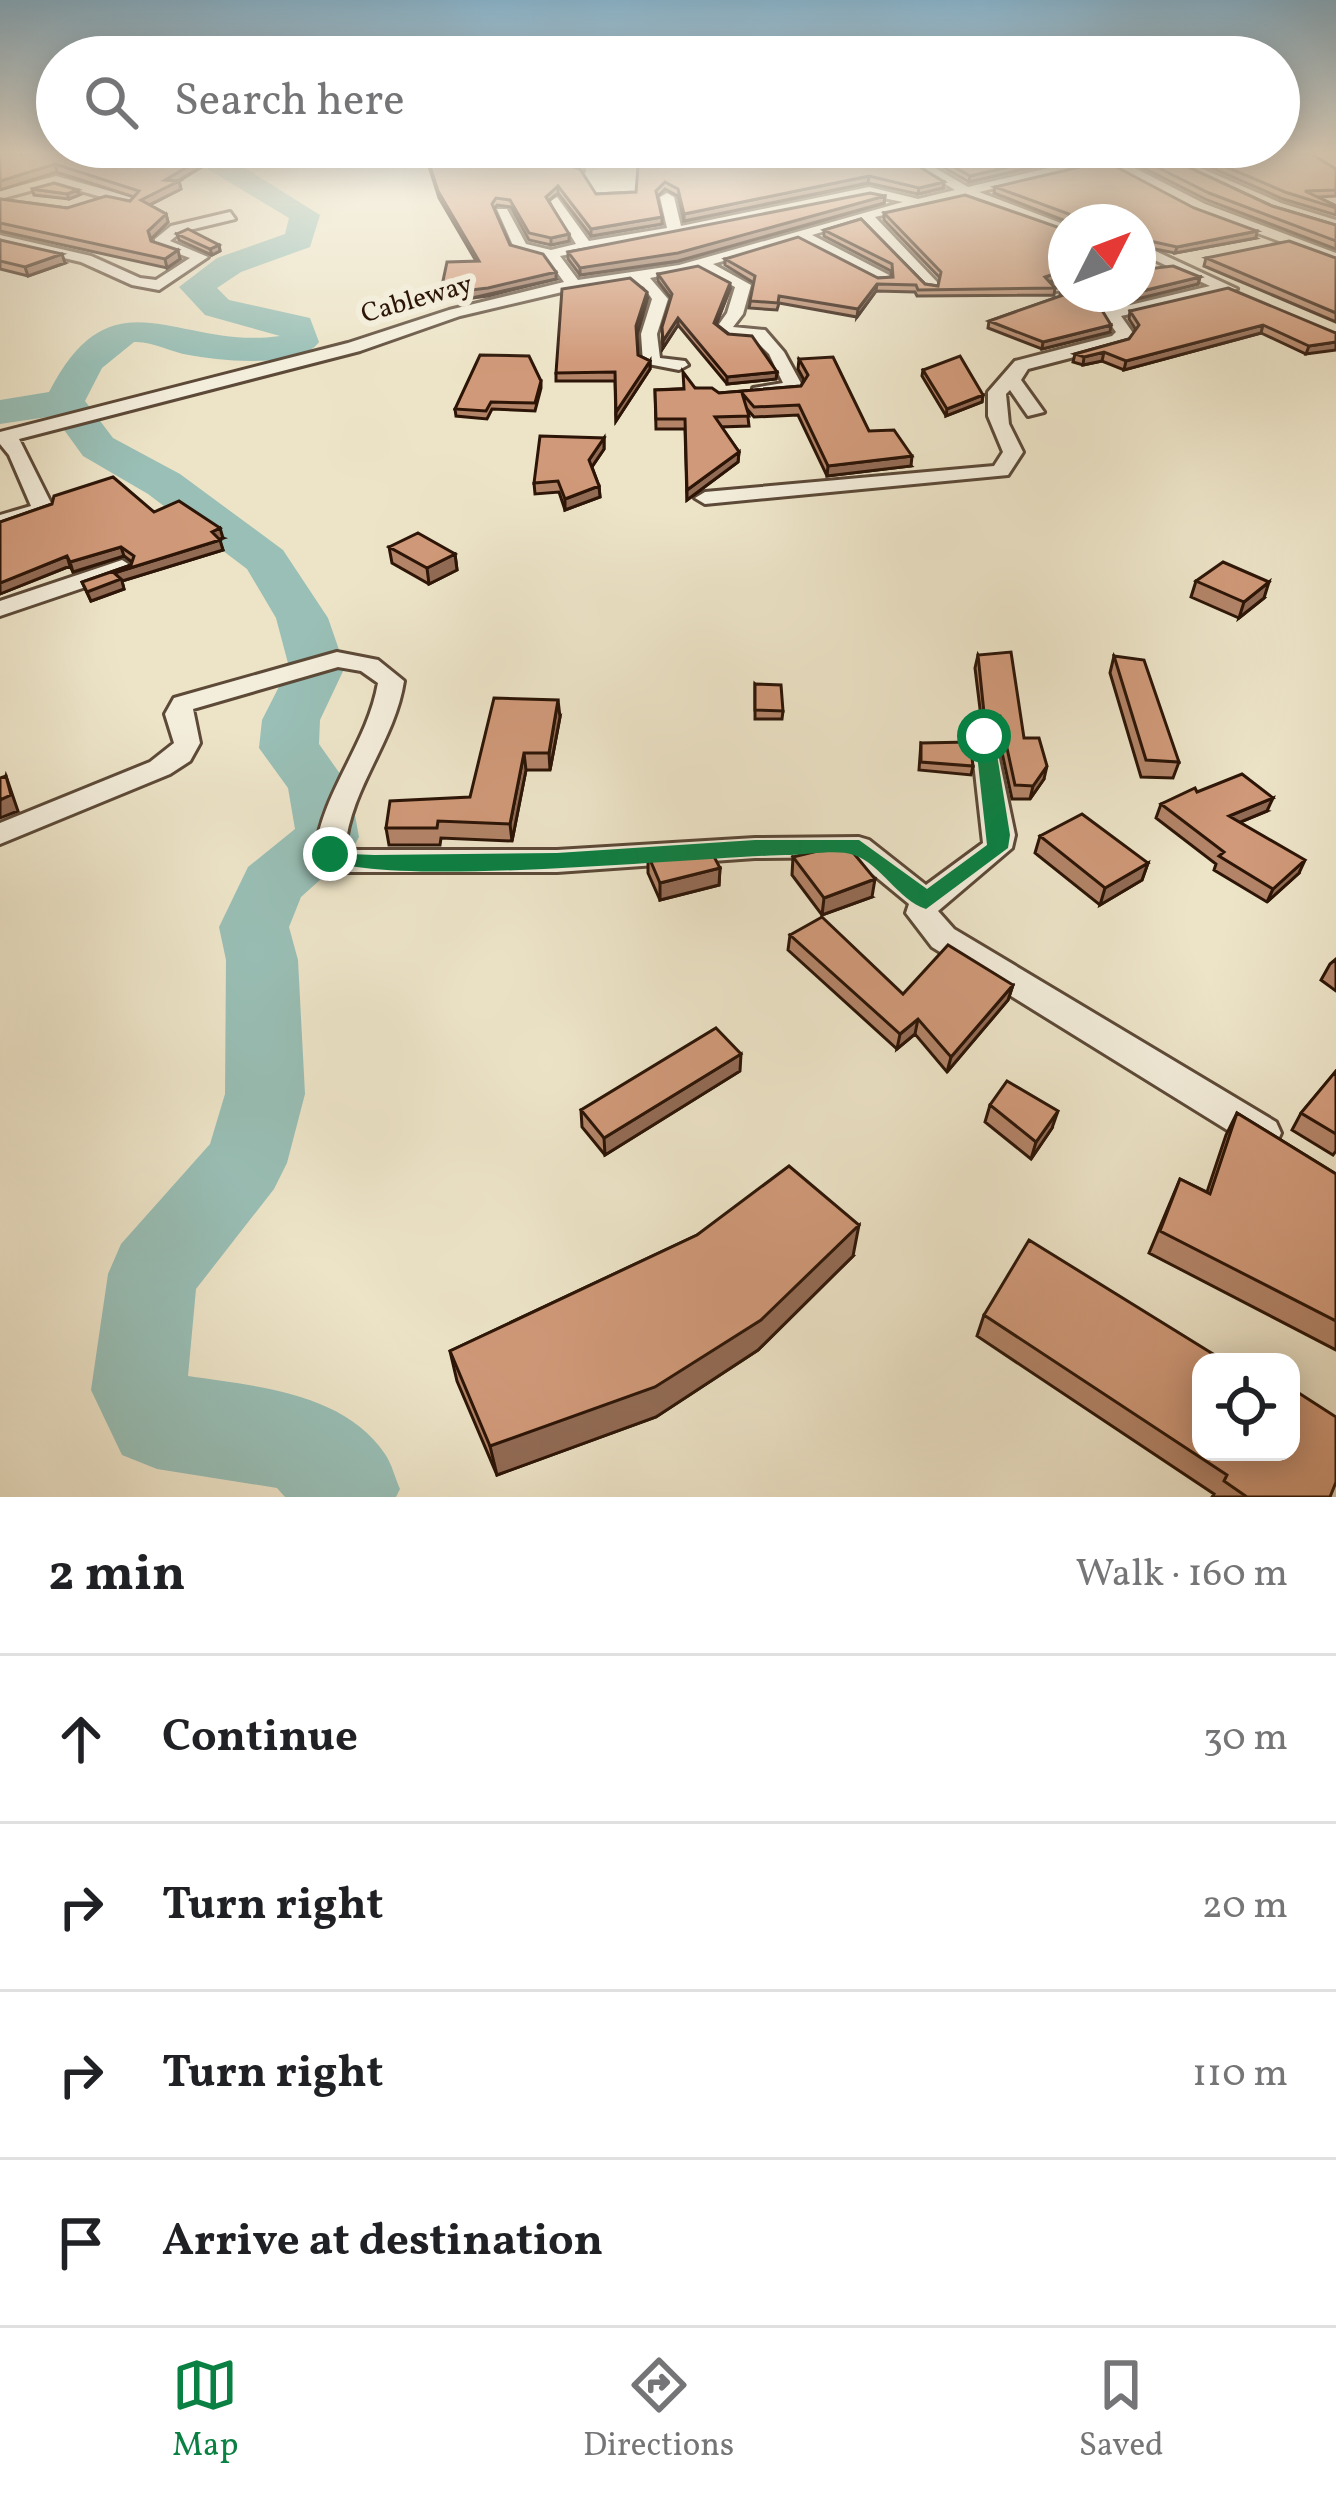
<!DOCTYPE html>
<html lang="en">
<head>
<meta charset="utf-8">
<style>
  :root { --surface:#fff; --page:#f6f6f6; --text:#202124; --muted:#757577; --line:#e0e0e0; --accent:#0b8043 }
  body { margin:0; font-family:Vollkorn,serif; background:var(--page); color:var(--text) }
  .controls { position:absolute; right:36px; bottom:36px; display:grid; overflow:hidden; border-radius:24px; box-shadow:0 6px 30px #0003 }
  .controls button { width:108px; height:108px; display:grid; place-items:center; padding:0; border:0; border-bottom:3px solid var(--line); background:var(--surface); color:var(--text); font:60px sans-serif }
  .compass { position:absolute; left:1048px; top:204px; width:108px; height:108px; border-radius:50%; background:var(--surface); box-shadow:0 6px 30px #0003; rotate:48deg }
  .stop { position:absolute; width:36px; height:36px; margin:-27px; border:9px solid #0b8043; border-radius:50%; background:#fff }
  .stop.end { background:#0b8043; border-color:#fff; box-shadow:0 3px 12px #0008 }
  .list { margin:0; padding:0; list-style:none }
  h2 { display:flex; justify-content:space-between; align-items:center; height:156px; margin:0; padding:0 48px; font-size:51px }
  h2 small { font-size:39px; font-weight:400; color:var(--muted) }
  .list li { display:grid; grid-template-columns:78px 1fr auto; gap:36px; align-items:center; box-sizing:border-box; height:168px; padding:0 48px; border-top:3px solid var(--line) }
  .list b { display:block; font-size:45px; white-space:nowrap }
  .list em { font-size:39px; font-style:normal; color:var(--muted) }
  .icon { flex:none; width:66px; height:66px; fill:none; stroke:currentColor; stroke-width:2; stroke-linecap:round; stroke-linejoin:round }
  .map { position:relative; flex:none; width:1336px; height:1497px; overflow:hidden }
  .search { position:absolute; background:var(--surface); box-shadow:0 6px 30px #0003; left:36px; right:36px; top:36px; height:132px; display:flex; align-items:center; gap:30px; box-sizing:border-box; padding:0 42px; border-radius:66px; color:var(--muted); font-size:45px }
  .sheet { height:828px; background:var(--surface) }
  nav { display:flex; justify-content:space-around; align-items:center; box-sizing:border-box; height:168px; border-top:3px solid var(--line); background:var(--surface); font-size:33px; color:var(--muted) }
  nav a { display:grid; justify-items:center; gap:6px }
  nav .on { color:var(--accent) }
  .map>svg:first-child { display:block }
  .lines { fill:none; stroke-linecap:round; stroke-linejoin:round }
  .river { fill:#99bfb6; fill-rule:evenodd }
  .street-casing { stroke:#5c4937; stroke-width:6 }
  .street { fill:#f3eddb; fill-rule:evenodd }
  .wall { fill:#b38468; stroke:#2c1507; stroke-width:3 }
  .shaded-wall { fill:#926b55; stroke:#2c1507; stroke-width:3 }
  .building { fill:#d09979; stroke:#2c1507; stroke-width:3 }
  .route { fill:#0b8043 }
  .labels { text-anchor:middle; dominant-baseline:central; stroke-width:12; stroke-linejoin:round; paint-order:stroke }
  .far-street-label { font-size:27px; fill:#2c1507; stroke:#f3eddb }
</style>
</head>
<body>
<div class="map">
<svg width="1336" height="1497" viewBox="0 0 1336 1497">
  <rect width="100%" height="100%" fill="#ede4c8"/>
  <filter id="stains"><feTurbulence type="fractalNoise" baseFrequency=".00167" numOctaves="4"/><feColorMatrix values="0 0 0 0 .2 0 0 0 0 .09 0 0 0 0 .02 0 0 0 .5 -.17"/></filter>
  <radialGradient id="worn" r=".72"><stop offset=".6" stop-color="#630" stop-opacity="0"/><stop offset="1" stop-color="#630" stop-opacity=".3"/></radialGradient>
  <g class="lines">
    <!-- river -->
    <path class="river" d="M214,154H244L237,163L320,215L310,247L241,272L217,288L229,300L310,318L319,342C300,369 219,361 189,355C170,352 153,341 134,342L102,368L85,401L113,438L180,474L283,550L328,618L345,667L320,720L319,744L350,788L359,837L350,853L301,897L289,927L298,960L305,1094L287,1163L274,1189L196,1289L188,1376C254,1386 344,1392 385,1454C392,1464 395,1478 400,1489L396,1497H285L277,1488L157,1469L122,1455L91,1390L108,1274L121,1244L210,1144L225,1094L226,960L219,927L248,867L295,829L288,788L259,748L262,720L289,667L276,618L247,569L148,494L83,456L54,416L0,424V400L49,392C113,267 178,351 280,336L205,315L179,287L217,258L285,234L289,218L209,170L205,164Z"/>
    <!-- street casing -->
    <g class="street-casing">
      <path id="street" d="M567,154H579L583,171H575Z
        M645,154H657V156L651,160Z
        M896,154H911L968,187L1108,154H1130L1117,159L1205,204L1336,253V262L1195,210L1104,162L979,192L1066,225V234L964,196L875,217L937,282V288H927L862,220L812,235L889,275V281H879L798,239L713,264L751,285L743,314L733,327L765,330L784,352L803,387L800,391L753,396V388L783,383L769,354L754,339C739,338 726,340 717,327L727,313L735,287L699,268L650,278L668,299L657,334L660,358L685,361L688,365L679,370L643,363L641,334L652,299L644,287L631,281L562,292L460,316L360,351L19,439L54,509L0,528V515L31,506L9,455L0,444V432L348,343L449,310L564,282L546,257L515,250L497,209H507L526,244L551,250L576,244L550,201L557,197L589,241L667,228L660,197L667,193L674,197L681,226L869,187L918,199L955,190ZM869,195L903,202L679,265L578,280L560,256Z
        M1151,154H1168L1281,203L1336,220V228L1271,209Z
        M56,176L135,198L137,201L130,205L56,184L0,199V191Z
        M230,212L235,219L181,232L170,241L208,257L159,290L132,285L81,262L0,243V235L91,256L140,278L156,280L190,258L155,245V239L171,226Z
        M1151,249L1237,289L1121,316L1133,333L1124,344L1028,369L1021,380L1044,412L1028,416L1010,390L1006,394L1009,424L1023,452L1008,475L705,504L695,498L705,492L994,466L1003,452L988,416V392L1015,361L1112,336L1116,332L1103,314L1105,311L1210,286L1146,256V250Z
        M1138,264L1146,267V273L1138,274Z
        M1066,279V289L1056,291L1048,286Z
        M122,560L133,567L130,572L0,616V601Z
        M337,652L378,660L404,681C395,741 350,788 345,849L350,850H557L755,838L859,837L869,840L926,885L983,843L971,736L975,730H993L1015,835L1012,848L938,911L954,929L1276,1122L1281,1133L1276,1144L1263,1149L1250,1144L932,947L906,913L909,904L852,857L755,858L557,872H347L320,861L315,854C322,791 367,745 378,683L361,671L338,667L193,709L200,743L190,761L170,774L0,844V823L150,762L174,743L165,714L174,698Z"/>
    </g>
    <!-- street -->
    <use href="#street" class="street"/>
  </g>
  <!-- wall -->
  <path class="wall" d="M0,154H223L179,181L181,189L150,205L166,214L168,222L151,239V241L180,259L167,268L0,231V199L67,208L130,201L134,197Z
    M425,154H567L571,166L596,194L636,192L650,158L899,154L943,188L918,194L868,183L684,221L678,196L665,189L657,197L662,224L591,236L558,193L549,201L569,241L551,245L529,240L511,207L497,205L494,209L510,245L556,279L488,296L472,298L470,293L440,303V295L476,261L439,198Z
    M920,154H1088L969,182Z
    M1129,154H1160L1272,206L1336,225V249L1207,200L1128,160Z
    M1180,154H1311L1336,169V196L1318,197L1336,206V215L1283,199Z
    M995,187L1194,208L1256,238L1175,253L1145,247L1144,260L1138,263V222H1068L994,193Z
    M32,189L79,195L69,199L34,195Z
    M885,196L884,203L678,261L580,275L568,259V252Z
    M884,213L1050,282L1055,288L1054,295L917,296L915,292L876,291L857,317L779,303L777,310L749,308L754,283L725,265V259L878,278L892,277L891,271L824,236V230L861,219L925,284L938,286L940,278L884,220Z
    M177,234L219,245L220,251L212,255L179,240Z
    M0,240L65,263L28,276L0,269Z
    M1206,258H1336V322L1204,266Z
    M658,274L730,289L716,324L777,372L776,379L727,384L678,325L663,348L662,327L671,298L658,281Z
    M1200,277L1198,284L1104,307L1102,310L1110,332L1042,349L988,328L989,321L1064,295H1060L1061,288L1066,286V294Z
    M647,300L637,333L638,355L650,361V369L616,421L615,381H556V373Z
    M1130,311L1336,333L1306,354L1261,333L1124,370L1102,361L1083,365L1073,362L1075,354L1129,339L1136,330L1129,319Z
    M799,359L869,431L911,466L827,476L798,415L754,417L747,409L749,426L721,427L739,452L738,462L687,500L685,429H656L655,390L695,388L719,393L801,386L804,380L798,369Z
    M923,370L983,395L982,402L946,416L922,376Z
    M541,381V388L535,411L492,409L487,419L456,416L455,409Z
    M604,438V449L592,467L599,486L600,497L565,510L559,492L535,494L534,483Z
    M52,504L154,512L223,538L219,539L223,550L122,581L124,589L91,601L82,582L131,565L132,562L124,556L73,572L70,566L0,594V522Z
    M389,547L455,554L457,570L429,584L392,563Z
    M1196,581L1264,598L1239,618L1191,597Z
    M978,655L1044,779L1030,799H1012L997,729L982,725L975,668Z
    M1114,656L1179,762L1173,778L1141,777L1110,673Z
    M755,684L783,711L782,719H755Z
    M560,717L550,770H526L512,841L441,838L440,845H389L386,828L470,797Z
    M921,743L973,766L971,775L919,770Z
    M1197,792L1267,811L1240,822L1299,873L1267,902L1214,870L1216,864L1156,818L1161,804Z
    M1040,836L1148,863L1142,880L1100,905L1035,853Z
    M648,855L720,868L719,885L660,900L648,873Z
    M793,857L872,897L822,915L792,875Z
    M790,935L903,994L1013,985L1008,1000L947,1072L915,1034L897,1049L788,950Z
    M1336,959V991L1321,980L1330,964Z
    M740,1071L605,1155L582,1127L581,1110Z
    M1336,1071V1151L1333,1155L1292,1130L1301,1113Z
    M990,1105L1052,1128L1031,1159L985,1122Z
    M1237,1113L1336,1174V1350L1149,1253L1180,1179L1207,1192L1226,1135Z
    M697,1235L853,1256L758,1350L656,1417L497,1475L457,1381L450,1351Z
    M984,1315L1330,1497H1212L1214,1494L977,1336Z"/>
  <!-- shaded-wall -->
  <path class="shaded-wall" d="M209,154H223L174,183L179,181L181,189L143,208L141,200L165,180Z
    M1062,154H1088L969,182L970,176Z
    M55,164L57,172L0,190V181Z
    M869,176L868,183L684,221V214Z
    M944,182L943,188L918,194L919,188Z
    M558,186V193L546,203V197Z
    M78,190L79,195L69,199L67,194Z
    M885,196L884,203L678,261L580,275V268Z
    M166,214L168,222L151,239L148,231Z
    M662,217V224L591,236V229Z
    M1257,231L1256,238L1175,253L1177,247Z
    M569,234V241L551,245V238Z
    M219,245L220,251L212,255L210,249Z
    M178,250L180,259L167,268L165,259Z
    M62,254L65,263L28,276L25,267Z
    M1066,270V276L1044,284L1045,277Z
    M556,272V279L472,298L471,290Z
    M1200,277L1198,284L1104,307L1099,314L1100,307L1106,300L1129,294H1138V292Z
    M730,283V289L714,330V323Z
    M877,284L876,291L857,317L858,309Z
    M469,285L470,293L440,303V295Z
    M647,292V300L637,334L636,326Z
    M678,318V325L663,348V341Z
    M1111,325L1110,332L1042,349L1043,342Z
    M1263,325L1261,333L1124,370L1126,361Z
    M1336,342V350L1306,354L1309,346Z
    M1104,352L1102,361L1083,365L1084,357Z
    M650,361V369L616,421V412Z
    M777,372L776,379L727,384V377Z
    M983,395L982,402L946,416L947,409Z
    M604,438V449L589,471V460Z
    M739,452L738,462L687,500V490Z
    M912,456L911,466L827,476L828,466Z
    M599,486L600,497L565,510V499Z
    M220,528L223,538L214,541L212,532Z
    M220,540L223,550L122,581L124,589L91,601L87,592L114,573Z
    M121,547L124,556L73,572L70,562Z
    M455,554L457,570L429,584L427,568Z
    M67,556L70,566L0,594V583Z
    M1269,582L1264,598L1239,618L1244,602Z
    M558,700L560,717L550,770L549,753Z
    M524,753L526,770L512,841L510,824Z
    M1047,766L1044,779L1030,799L1033,786Z
    M6,776L18,811L0,818V800Z
    M1273,798L1267,811L1224,829L1229,816Z
    M1305,860L1299,873L1267,902L1273,889Z
    M1148,863L1142,880L1100,905L1105,888Z
    M720,868L719,885L660,900V883Z
    M875,879L872,897L822,915L824,898Z
    M1013,985L1008,1000L947,1072L951,1057Z
    M918,1019L915,1034L897,1049L900,1034Z
    M741,1054L740,1071L605,1155L604,1138Z
    M1058,1111L1052,1128L1031,1159L1036,1142Z
    M859,1225L853,1256L758,1350L656,1417L497,1475L490,1446Z"/>
  <!-- building -->
  <path class="building" d="M0,154H209L165,180L179,181L141,200L166,214L148,231L151,241L178,250L165,259L0,223V199L67,208L106,196L130,201L139,191L55,164L0,181Z
    M426,154H567L571,166L580,169L596,194L636,192L639,154H648L650,158L658,154H899L944,182L919,188L869,176L684,214L678,189L665,182L656,191L662,217L591,229L558,186L546,197L569,234L551,238L529,233L510,200L496,198L492,204L510,245L543,254L556,272L488,288L471,290L469,285L440,295L447,262L479,261L438,191Z
    M932,154H1062L970,176Z
    M1131,154H1160L1272,206L1336,225V241L1209,193Z
    M1196,154H1311L1336,169V190L1305,191L1336,206V208L1285,192Z
    M1105,161L1194,208L1257,231L1177,247L1145,240L1146,253L1138,258V222H1069V214L995,187Z
    M54,183L78,190L67,194L32,189Z
    M870,193L885,196L678,253L580,268L568,252Z
    M965,195L1066,230V270L1045,277L1055,288L918,290L916,285L877,284L858,309L779,296L778,303L750,301L755,276L725,259L798,237L878,278L893,277L892,264L824,230L861,219L925,284L938,286L941,272L884,213Z
    M188,229L219,245L210,249L177,234Z
    M0,240L62,254L25,267L0,261Z
    M1289,241L1336,258V313L1206,258Z
    M698,266L730,283L714,323L728,334L752,336L777,372L727,377L678,318L663,341L662,327L672,294L658,274Z
    M1173,266L1200,277L1138,292V270Z
    M630,278L647,292L636,326L638,355L650,361L616,412L615,372L556,373L562,289Z
    M1228,288L1336,333V342L1309,346L1263,325L1126,361L1104,352L1084,357L1075,354L1129,339L1139,325L1130,311Z
    M1066,294H1129L1106,300L1100,307L1111,325L1043,342L989,321Z
    M480,355L529,356L541,381L535,403L491,402L486,411L455,409Z
    M960,356L983,395L947,409L923,370Z
    M833,357L869,431L894,430L912,456L828,466L799,405L754,407L742,393L749,416L715,417L739,452L687,490L685,419H656L655,390L684,389L683,372L695,388H712L719,393L801,386L808,375L799,359Z
    M540,436L604,438L589,460L599,486L565,499L558,481L534,483Z
    M113,477L154,512L179,501L220,528L212,532L220,540L114,573L121,579L87,592L82,582L131,565L134,556L121,547L70,562L67,556L0,583V522L52,504L54,496Z
    M418,533L455,554L427,568L389,547Z
    M1223,562L1269,582L1244,602L1196,581Z
    M1011,652L1024,738H1039L1047,766L1033,786L1015,785L1000,716L984,713L978,655Z
    M1114,656L1144,660L1179,762L1146,760Z
    M755,684L781,685L783,711L755,710Z
    M494,698L558,700L549,753H524L510,824L438,821L437,828H386L390,801L470,797Z
    M970,742L973,766L921,762V743Z
    M1242,774L1273,798L1229,816L1305,860L1273,889L1219,856L1224,852L1161,804L1195,788L1197,792Z
    M6,776L11,795L0,800V778Z
    M1082,814L1148,863L1105,888L1040,836Z
    M846,844L875,879L824,898L793,857Z
    M710,849L720,868L660,883L648,855Z
    M822,917L903,994L948,945L1013,985L951,1057L918,1019L900,1034L790,935Z
    M716,1028L741,1054L604,1138L581,1110Z
    M1336,1071V1134L1301,1113Z
    M1007,1081L1058,1111L1036,1142L990,1105Z
    M1237,1113L1336,1174V1321L1160,1231L1180,1179L1210,1194Z
    M789,1166L859,1225L761,1320L655,1387L490,1446L450,1351L697,1235Z
    M1029,1240L1226,1362H1201V1452H1291V1388L1336,1417V1482L1330,1497H1247L1224,1481L1227,1475L984,1315Z"/>
  <!-- sky -->
  <linearGradient id="sky" x2="0" y2="1"><stop stop-color="#88b8d4"/><stop offset="0.42" stop-color="#f7f3e6"/><stop offset="1" stop-color="#f7f3e6" stop-opacity="0"/></linearGradient>
  <rect width="1336" height="364" fill="url(#sky)"/>
  <!-- route -->
  <path class="route" d="M984,730L994,736L1010,835L1008,848L926,909C898,900 881,864 854,855C837,849 807,855 790,855C717,855 355,893 320,854L330,846L350,854L374,855L557,853L755,840H859L927,889L987,845L975,736Z"/>
  <g class="labels">
    <!-- far-street labels -->
    <g class="far-street-label">
      <text transform="translate(417 300) rotate(-16)">Cableway</text>
    </g>
  </g>
  <rect width="100%" height="100%" filter="url(#stains)"/>
  <rect width="100%" height="100%" fill="url(#worn)"/>
</svg>
<div class="controls">
<button><svg class="icon" aria-label="locate" viewBox="0 0 24 24"><circle cx="12" cy="12" r="6"/><path d="M12 2v4M12 18v4M2 12h4M18 12h4"/></svg></button>
</div>
<svg class="compass" viewBox="-18 -18 36 36"><path d="M0-13l5 13h-10z" fill="#e53935"/><path d="M0 13l5-13h-10z" fill="#757577"/></svg>
<div class="stop" style="left:984px;top:736px"></div>
<div class="stop end" style="left:330px;top:854px"></div>
<div class="search"><svg class="icon" aria-label="search" viewBox="0 0 24 24"><circle cx="10" cy="10" r="6"/><path d="M15 15l6 6"/></svg>Search here</div>
</div>
<section class="sheet">
<h2>2 min<small>Walk · 160 m</small></h2>
<ul class="list">
<li><svg class="icon" aria-label="ahead" viewBox="0 0 24 24"><path d="M12 20V5M6 11l6-6 6 6"/></svg><div><b>Continue</b></div><em>30 m</em></li>
<li><svg class="icon" aria-label="right" viewBox="0 0 24 24"><path d="M7 20v-9h11M14 6l5 5-5 5"/></svg><div><b>Turn right</b></div><em>20 m</em></li>
<li><svg class="icon" aria-label="right" viewBox="0 0 24 24"><path d="M7 20v-9h11M14 6l5 5-5 5"/></svg><div><b>Turn right</b></div><em>110 m</em></li>
<li><svg class="icon" aria-label="arrive" viewBox="0 0 24 24"><path d="M6 21V4h12l-3 4 3 4H6"/></svg><div><b>Arrive at destination</b></div></li>
</ul>
</section>
<nav>
<a class="on"><svg class="icon" aria-label="map" viewBox="0 0 24 24"><path d="M3 6l6-2 6 2 6-2v14l-6 2-6-2-6 2zM9 4v14M15 6v14"/></svg>Map</a>
<a><svg class="icon" aria-label="directions" viewBox="0 0 24 24"><path d="M12 3l9 9-9 9-9-9zM9 14v-3h6M13 9l2 2-2 2"/></svg>Directions</a>
<a><svg class="icon" aria-label="saved" viewBox="0 0 24 24"><path d="M7 4h10v16l-5-4-5 4z"/></svg>Saved</a>
</nav>
</body>
</html>
